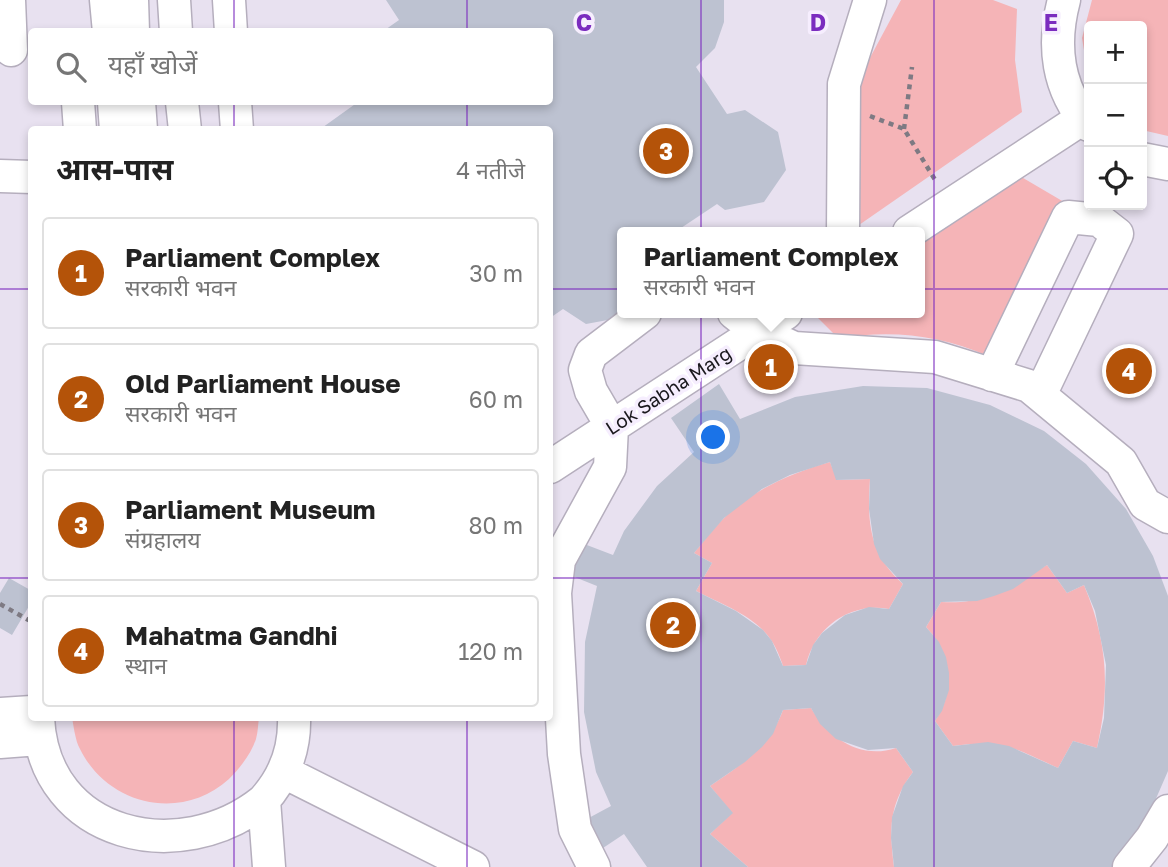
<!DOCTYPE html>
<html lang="hi">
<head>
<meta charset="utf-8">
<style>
  :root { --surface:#fff; --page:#f2f2f2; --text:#222; --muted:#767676; --line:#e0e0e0; --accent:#b45309 }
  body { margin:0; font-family:"Golos Text","Noto Sans Devanagari",sans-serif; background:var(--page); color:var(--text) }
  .controls { position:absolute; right:21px; top:21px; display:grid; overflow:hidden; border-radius:7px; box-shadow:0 4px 10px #0003 }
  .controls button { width:63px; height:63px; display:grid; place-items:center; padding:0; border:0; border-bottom:2px solid var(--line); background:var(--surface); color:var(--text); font:35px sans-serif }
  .you { position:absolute; left:714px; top:438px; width:24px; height:24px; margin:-18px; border:5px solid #fff; border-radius:50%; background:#1a73e8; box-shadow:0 0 0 10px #1a73e833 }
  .badge { display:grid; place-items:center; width:46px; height:46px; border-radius:50%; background:var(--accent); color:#fff; font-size:23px; font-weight:700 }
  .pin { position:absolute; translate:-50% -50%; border:4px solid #fff; box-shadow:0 2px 7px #0006 }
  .popup { position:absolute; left:617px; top:227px; width:308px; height:91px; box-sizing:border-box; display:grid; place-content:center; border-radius:7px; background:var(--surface); filter:drop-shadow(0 2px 5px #0005); font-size:23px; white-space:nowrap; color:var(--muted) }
  .popup b { font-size:26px; color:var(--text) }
  .popup::after { content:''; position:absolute; left:50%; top:100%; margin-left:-14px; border:14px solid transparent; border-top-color:var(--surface) }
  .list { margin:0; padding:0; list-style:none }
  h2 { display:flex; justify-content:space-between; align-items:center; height:91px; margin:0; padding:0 28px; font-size:30px }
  h2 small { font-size:23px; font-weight:400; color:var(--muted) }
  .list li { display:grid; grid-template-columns:46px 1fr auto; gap:21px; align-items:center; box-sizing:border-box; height:112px; margin:0 14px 14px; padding:0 14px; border:2px solid var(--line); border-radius:7px }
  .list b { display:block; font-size:26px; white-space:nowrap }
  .list p { margin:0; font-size:23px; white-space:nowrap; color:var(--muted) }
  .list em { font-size:23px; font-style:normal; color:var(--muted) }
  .icon { flex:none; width:38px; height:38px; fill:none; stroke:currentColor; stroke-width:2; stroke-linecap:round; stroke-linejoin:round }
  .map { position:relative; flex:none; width:1168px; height:867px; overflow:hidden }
  .search { position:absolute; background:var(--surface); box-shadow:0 4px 10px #0003; left:28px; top:28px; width:525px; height:77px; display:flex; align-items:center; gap:18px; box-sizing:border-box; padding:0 24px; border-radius:7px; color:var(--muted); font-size:26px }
  .panel { position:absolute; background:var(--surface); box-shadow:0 4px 10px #0003; left:28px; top:126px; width:525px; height:595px; border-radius:7px }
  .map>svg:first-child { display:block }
  .green { fill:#f5b4b7 }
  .building { fill:#bdc2d1; fill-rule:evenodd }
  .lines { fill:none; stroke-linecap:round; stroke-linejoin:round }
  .minor-casing { stroke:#b5aebd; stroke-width:35 }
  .path { stroke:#7e7a83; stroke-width:4.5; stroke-dasharray:5 5; stroke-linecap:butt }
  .minor { stroke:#fff; stroke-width:32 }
  .grid { fill:none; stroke:#7b2cbf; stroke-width:2; stroke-opacity:0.55 }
  .labels { text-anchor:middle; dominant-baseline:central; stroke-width:7; stroke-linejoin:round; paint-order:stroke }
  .street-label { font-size:19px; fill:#1a181d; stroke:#f6eefe }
  .grid-label { font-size:23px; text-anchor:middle; font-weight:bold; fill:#7b2cbf; stroke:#f6eefe; stroke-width:7; stroke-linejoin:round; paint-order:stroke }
</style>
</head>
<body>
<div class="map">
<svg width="1168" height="867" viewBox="0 0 1168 867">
  <rect width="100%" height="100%" fill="#e8e1f0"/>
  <!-- green -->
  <path class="green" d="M901,0H993L1017,9L1015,60L1022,112L859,225L857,82Z
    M1092,0H1168V136L1142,130V26H1089V77L1088,75L1082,38Z
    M1018,175L1064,202L988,356C938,334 891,330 838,338L818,318L824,313H920V240Z
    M830,462L837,480L870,479C867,523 869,553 903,584L889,609C850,602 815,627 806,665L783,666C780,657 776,647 771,640C754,615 721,604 696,591L712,563L694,553C704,541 713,529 723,519C752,490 791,473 830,462Z
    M1047,565L1067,593L1084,585C1108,643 1110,688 1097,748L1073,741L1058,768C1015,748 1002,739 953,746L935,721C956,690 952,654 926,627L941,602C988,605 1009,587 1047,565Z
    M811,708C829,738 860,760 896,748L913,772C889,804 889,829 894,867H748L710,834L732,813L710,786C741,765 770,746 783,710Z
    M72,718H259C258,724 258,732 256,739C251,754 240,768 229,779C182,822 108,806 80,749C75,740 74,727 72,718Z"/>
  <!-- building -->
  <path class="building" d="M386,0H724V22L715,48L696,67L727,114L745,110L778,132L786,170L764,202L725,210L717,204L675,232H622L624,317L586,324L563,309L550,318V130H319L358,102H550V32H382L399,20Z
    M719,384L740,419L795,397L863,386L927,388L990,405L1044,431L1086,464L1126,509L1153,556L1168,596V771L1141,833L1117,867H894L891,838L892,817L903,786L913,772L896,748L868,750L836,739L820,724L811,708L783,710L773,734L762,747L745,762L710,786L733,813L710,834L748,867H647L624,834L600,850L585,820L611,806L596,772L584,712L585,642L597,586L567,574L579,542L613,555L624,531L657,486L694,452L671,418ZM830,462L836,480L870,479L869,509L874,544L880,559L903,584L889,609L869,607L845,615L822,633L813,645L806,665L783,666L772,641L763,630L736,611L696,591L712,563L694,553L724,518L762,489L790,475ZM1047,565L1067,593L1084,585L1095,611L1106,665L1104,718L1097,748L1073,741L1058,768L1009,746L988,742L953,746L935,721L942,711L949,690V673L946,657L939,642L926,627L941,602L977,601L994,596L1013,589Z
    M9,578L32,591V601L12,635L0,628V593Z"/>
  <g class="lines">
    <!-- minor casing -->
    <g class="minor-casing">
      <path id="minor" d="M9,0L11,50
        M106,0L109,32
        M132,0L133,32
        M174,0L176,32
        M229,0L231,32
        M1064,0C1052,45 1057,89 1089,125
        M78,102L80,130
        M114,102L116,130
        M139,102L141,130
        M182,102L185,130
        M235,102L237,130
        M1142,159L1168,164
        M0,176L32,177
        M843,232L844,84L870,0
        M909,232L1083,118
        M734,313L757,331L794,348L935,357L1029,386L1121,462L1145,504L1168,517
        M992,375L1068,217L1099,220L1117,234L1040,395
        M550,467L786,313
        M0,714L32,712
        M38,718C44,839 181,867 263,801C284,778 295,749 294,718
        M0,742L39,739
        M284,772L473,867
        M264,800L269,867
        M594,867L575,829L564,754L555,593L559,560L610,467L612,427L591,391L585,370L591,354L645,313
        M1129,867L1152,838L1168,811"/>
    </g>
    <!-- path -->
    <path class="path" d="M870,116L904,129L937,183
      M904,129L912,67
      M0,604L32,622"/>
    <!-- minor -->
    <use href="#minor" class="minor"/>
  </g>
  <!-- grid -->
  <path class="grid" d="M234,0V32M467,0V32M701,0V867M934,0V867M234,102V130M467,102V130M0,289H32M550,289H1168M0,578H32M550,578H1168M234,718V867M467,718V867"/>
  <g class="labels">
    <!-- street labels -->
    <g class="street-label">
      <text transform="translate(668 390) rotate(-33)">Lok Sabha Marg</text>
    </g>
  </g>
  <g class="grid-label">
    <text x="584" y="31">C</text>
    <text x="818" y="31">D</text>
    <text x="1051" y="31">E</text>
  </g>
</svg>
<div class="controls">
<button>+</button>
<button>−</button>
<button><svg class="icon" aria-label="locate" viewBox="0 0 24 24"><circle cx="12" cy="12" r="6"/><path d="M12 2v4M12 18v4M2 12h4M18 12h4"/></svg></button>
</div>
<div class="you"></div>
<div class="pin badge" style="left:771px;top:367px">1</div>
<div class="popup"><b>Parliament Complex</b>सरकारी भवन</div>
<div class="pin badge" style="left:673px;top:625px">2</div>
<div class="pin badge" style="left:666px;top:151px">3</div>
<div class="pin badge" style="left:1129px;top:371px">4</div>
<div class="search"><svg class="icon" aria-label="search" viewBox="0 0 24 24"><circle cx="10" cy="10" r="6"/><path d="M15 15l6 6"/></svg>यहाँ खोजें</div>
<section class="panel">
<h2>आस-पास<small>4 नतीजे</small></h2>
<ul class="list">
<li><span class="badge">1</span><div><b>Parliament Complex</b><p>सरकारी भवन</p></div><em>30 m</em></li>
<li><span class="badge">2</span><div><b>Old Parliament House</b><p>सरकारी भवन</p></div><em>60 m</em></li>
<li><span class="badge">3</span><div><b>Parliament Museum</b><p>संग्रहालय</p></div><em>80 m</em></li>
<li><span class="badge">4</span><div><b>Mahatma Gandhi</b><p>स्थान</p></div><em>120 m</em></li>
</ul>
</section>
</div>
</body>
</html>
